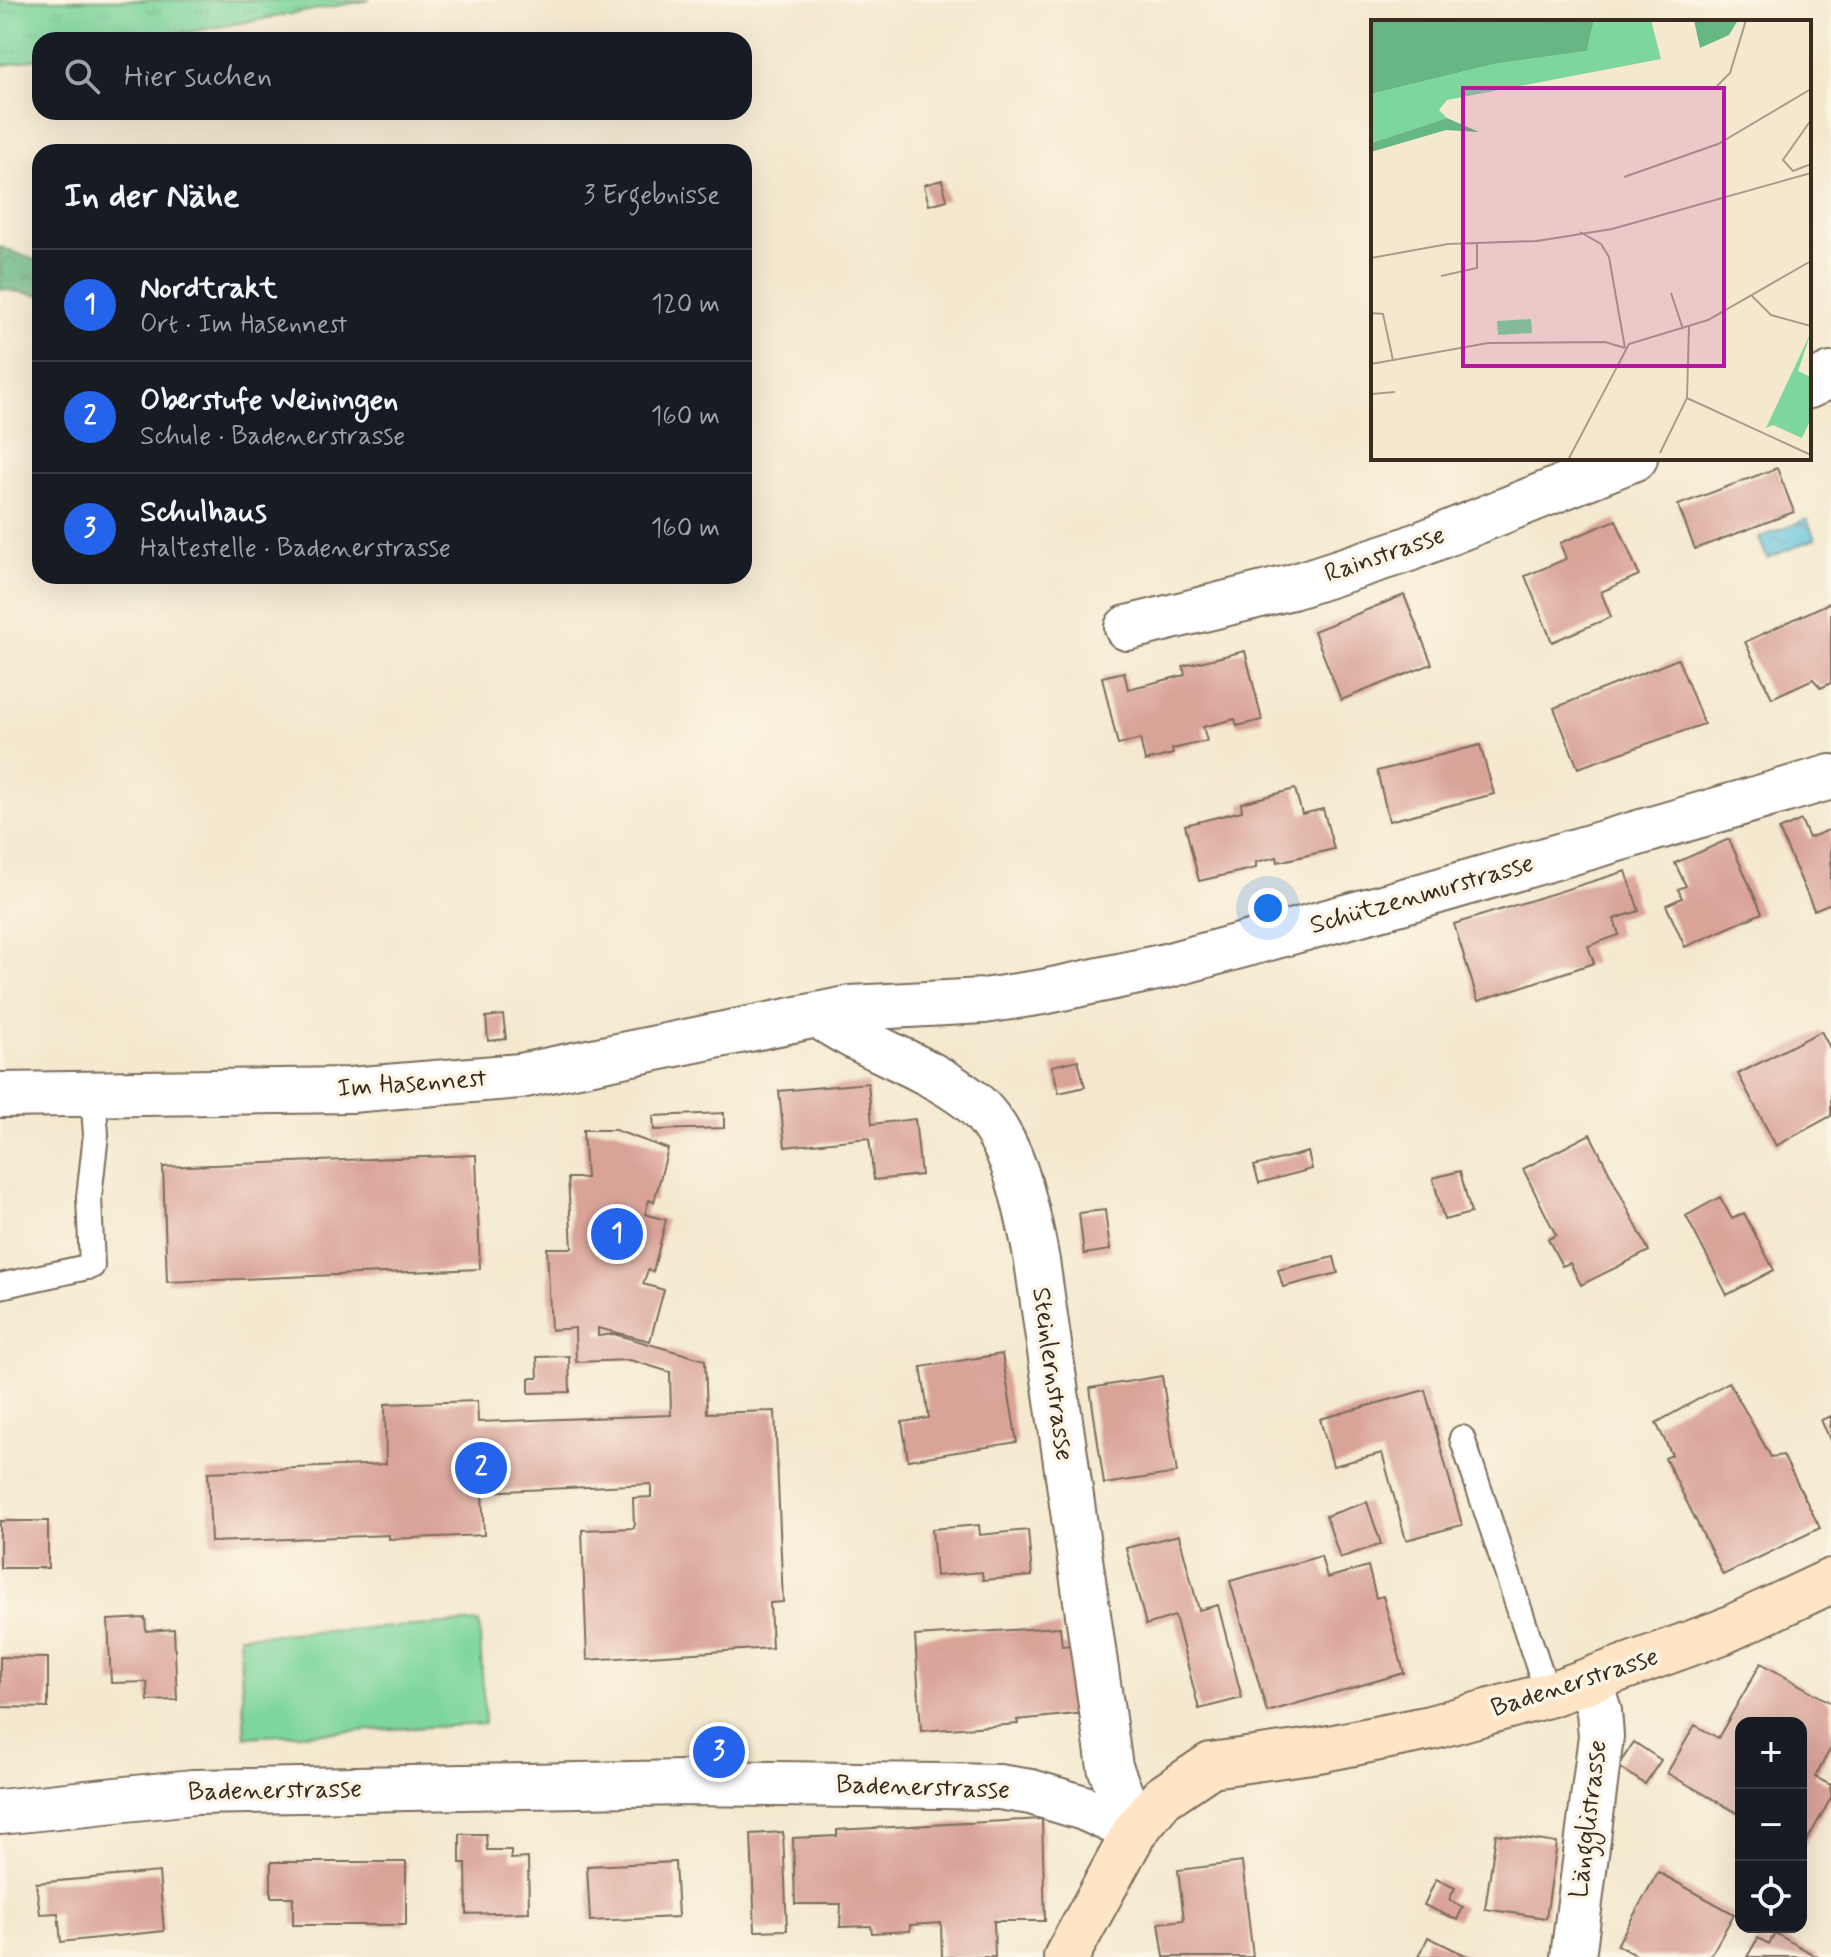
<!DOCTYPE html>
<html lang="de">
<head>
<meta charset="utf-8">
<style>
  :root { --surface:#171b24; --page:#20242c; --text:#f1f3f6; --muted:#9ea1a6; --line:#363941; --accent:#2563eb }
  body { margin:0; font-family:Mynerve,sans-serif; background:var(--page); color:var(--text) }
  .controls { position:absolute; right:24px; bottom:24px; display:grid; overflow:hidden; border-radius:16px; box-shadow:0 8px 32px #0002 }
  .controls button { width:72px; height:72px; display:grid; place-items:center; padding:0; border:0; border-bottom:2px solid var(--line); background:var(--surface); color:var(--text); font:40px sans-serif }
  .you { position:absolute; left:1268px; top:908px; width:28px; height:28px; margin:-20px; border:6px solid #fff; border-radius:50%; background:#1a73e8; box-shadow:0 0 0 12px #1a73e833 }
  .badge { display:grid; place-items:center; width:52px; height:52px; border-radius:50%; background:var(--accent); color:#fff; font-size:26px; font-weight:700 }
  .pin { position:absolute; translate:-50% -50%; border:4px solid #fff; box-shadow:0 2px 8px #0006 }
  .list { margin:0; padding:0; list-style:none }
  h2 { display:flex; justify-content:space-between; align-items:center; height:104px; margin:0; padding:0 32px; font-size:34px }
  h2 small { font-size:26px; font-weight:400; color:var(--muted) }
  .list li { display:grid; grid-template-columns:52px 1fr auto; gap:24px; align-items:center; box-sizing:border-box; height:112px; padding:0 32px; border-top:2px solid var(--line) }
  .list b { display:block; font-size:30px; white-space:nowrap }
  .list p { margin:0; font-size:26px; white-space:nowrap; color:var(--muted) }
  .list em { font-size:26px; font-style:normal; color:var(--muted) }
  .icon { flex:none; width:44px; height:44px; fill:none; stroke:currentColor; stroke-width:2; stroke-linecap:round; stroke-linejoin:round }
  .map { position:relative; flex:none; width:1831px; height:1957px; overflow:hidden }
  .search { position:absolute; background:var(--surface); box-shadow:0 8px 32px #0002; left:32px; top:32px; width:720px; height:88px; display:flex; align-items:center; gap:20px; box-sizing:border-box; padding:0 28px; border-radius:24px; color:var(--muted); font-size:30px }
  .panel { position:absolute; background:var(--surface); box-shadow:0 8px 32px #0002; left:32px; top:144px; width:720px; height:440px; border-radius:24px }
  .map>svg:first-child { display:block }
  .grass { fill:url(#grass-tufts); stroke:#5c805d; stroke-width:2 }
  .forest { fill:url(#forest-crowns); stroke:#507051; stroke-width:2 }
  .garden { fill:#7dd69c; stroke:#5c805d; stroke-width:2 }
  .water { fill:url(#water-ripples); stroke:#4c767d; stroke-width:2 }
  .building { fill:#d9a398 }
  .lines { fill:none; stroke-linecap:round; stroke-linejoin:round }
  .lane-casing { stroke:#7c6d5c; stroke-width:28 }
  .street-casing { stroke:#7c6d5c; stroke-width:48 }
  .secondary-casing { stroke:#7c6d5c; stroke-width:48 }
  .lane { stroke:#fff; stroke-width:24 }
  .street { stroke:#fff; stroke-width:44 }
  .secondary { stroke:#fde5c5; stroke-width:44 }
  .labels { text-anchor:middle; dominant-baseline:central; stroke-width:7; stroke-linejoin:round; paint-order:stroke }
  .street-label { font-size:26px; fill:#3b2a1e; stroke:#fcf5e5 }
  .inset-road { fill:none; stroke:#aa9d88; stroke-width:2 }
  .view { fill:#b5179e; fill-opacity:0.15; stroke:#b5179e; stroke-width:4 }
  .inset-edge { fill:none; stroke:#3b2a1e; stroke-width:4 }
</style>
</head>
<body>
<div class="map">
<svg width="1831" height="1957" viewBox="0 0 1831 1957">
  <defs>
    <pattern id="grass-tufts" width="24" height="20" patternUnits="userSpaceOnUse" patternTransform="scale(2)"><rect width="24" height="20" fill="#7dd69c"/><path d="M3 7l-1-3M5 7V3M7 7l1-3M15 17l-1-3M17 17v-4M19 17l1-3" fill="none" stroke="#6db886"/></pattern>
    <pattern id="forest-crowns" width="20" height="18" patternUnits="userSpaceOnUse" patternTransform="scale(2)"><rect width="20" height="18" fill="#66b784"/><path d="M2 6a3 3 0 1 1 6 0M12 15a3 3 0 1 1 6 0" fill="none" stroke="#55956b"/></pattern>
    <pattern id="water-ripples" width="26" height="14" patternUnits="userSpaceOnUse" patternTransform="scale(2)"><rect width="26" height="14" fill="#5ec2dc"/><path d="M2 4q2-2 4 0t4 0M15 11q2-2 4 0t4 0" fill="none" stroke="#4f9eb2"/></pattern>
  </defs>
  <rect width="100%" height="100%" fill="#fcf5e5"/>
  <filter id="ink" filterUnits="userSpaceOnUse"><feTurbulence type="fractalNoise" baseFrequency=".0125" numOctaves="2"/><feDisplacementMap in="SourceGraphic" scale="16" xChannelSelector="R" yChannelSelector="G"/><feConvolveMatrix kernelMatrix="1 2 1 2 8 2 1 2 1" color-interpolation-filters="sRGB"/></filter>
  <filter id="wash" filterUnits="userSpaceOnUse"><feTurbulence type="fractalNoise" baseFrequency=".006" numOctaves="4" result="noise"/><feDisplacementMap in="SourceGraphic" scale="32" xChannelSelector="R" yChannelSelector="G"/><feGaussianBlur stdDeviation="1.8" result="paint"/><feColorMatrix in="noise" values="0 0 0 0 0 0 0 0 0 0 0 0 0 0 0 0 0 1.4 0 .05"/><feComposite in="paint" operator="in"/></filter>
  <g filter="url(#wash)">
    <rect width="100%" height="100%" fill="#f4e9cf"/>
    <!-- grass -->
    <path class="grass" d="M0,0H370L144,40H40V58L0,66Z"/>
    <!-- forest -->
    <path class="forest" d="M0,247L40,262V295L0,289Z"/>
    <!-- garden -->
    <path class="garden" d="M479,1622L485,1724L245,1737L239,1636Z"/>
    <!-- water -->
    <path class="water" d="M1807,519L1815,539L1767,558L1759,538Z"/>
    <g id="blocks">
      <!-- building -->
      <path class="building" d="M942,180L947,200L929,205L924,185Z
        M1777,468L1794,512L1695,549L1678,505Z
        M1616,520L1639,575L1601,592L1611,617L1552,642L1525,576L1566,559L1560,543Z
        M1404,595L1432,664L1341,700L1314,631Z
        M1831,602V683L1821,688L1813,679L1772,698L1745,642Z
        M1245,651L1262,720L1237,726L1235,719L1203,727L1207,741L1172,749L1173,754L1145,761L1140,739L1118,745L1102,677L1124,672L1128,689L1185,675L1183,666Z
        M1678,659L1704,724L1578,768L1554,708Z
        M1480,745L1494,794L1389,821L1377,771Z
        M1295,789L1302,814L1323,809L1334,849L1278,862L1277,857L1256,862V868L1199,881L1185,825L1242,811L1241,803Z
        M1801,820L1809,838L1831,829V903L1814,910L1779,830Z
        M1729,839L1762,913L1685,947L1666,905L1682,898L1678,889L1686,886L1675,863Z
        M1626,871L1639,911L1614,919L1619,935L1588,946L1594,963L1478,1001L1454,924Z
        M503,1015L506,1039L488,1041L486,1017Z
        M1821,1031L1831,1050V1116L1776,1146L1738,1074Z
        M1078,1060L1085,1087L1059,1093L1052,1066Z
        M868,1083L872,1124L915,1119L921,1175L874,1180L869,1138L785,1147L779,1091Z
        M724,1113V1128L654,1130L653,1116Z
        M583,1130H615L668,1149L654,1202L649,1200L645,1214L666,1220L653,1272L648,1270L643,1284L664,1290L650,1341L598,1328V1336L614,1334L705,1360L707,1413L775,1411L783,1602L770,1603L772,1648L587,1660L582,1530L634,1528L633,1498L651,1497V1484L482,1492L484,1535L389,1539V1535L211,1542L208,1472L386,1464L385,1404L477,1401L478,1422L671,1415L670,1372L630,1360L576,1362L575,1328L551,1330L547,1248H572L568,1178H586Z
        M1590,1134L1649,1251L1581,1285L1570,1263L1562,1266L1548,1239L1556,1235L1523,1169Z
        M1308,1152L1312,1169L1259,1183L1254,1166Z
        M476,1155L480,1269L167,1282L163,1167Z
        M1460,1171L1471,1213L1444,1220L1433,1178Z
        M1720,1197L1732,1219L1744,1213L1774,1270L1727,1295L1686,1216Z
        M1105,1210L1110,1250L1084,1254L1079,1213Z
        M1334,1257L1338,1273L1283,1287L1278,1270Z
        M1002,1354L1017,1442L908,1460L902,1422L929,1418L921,1367Z
        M569,1356L570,1392L529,1393V1378H538L537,1357Z
        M1162,1376L1177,1473L1104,1484L1090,1388Z
        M1729,1382L1771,1457L1783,1455L1820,1528L1723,1575L1665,1458L1672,1455L1656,1423Z
        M1425,1390L1462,1525L1406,1540L1382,1453L1333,1466L1320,1419Z
        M1831,1416V1442L1821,1420Z
        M1367,1502L1381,1544L1340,1558L1326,1516Z
        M0,1521H48V1568H0Z
        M979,1525L980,1535L1028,1530L1032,1576L983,1580L982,1572L936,1576L932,1529Z
        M1179,1535L1199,1610L1218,1605L1242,1698L1199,1709L1175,1616L1146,1625L1126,1548Z
        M1321,1556L1327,1578L1368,1566L1376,1598L1383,1596L1404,1673L1267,1712L1230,1581Z
        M145,1618L146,1631L174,1629L177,1700L148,1701L147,1682L111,1683L108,1620Z
        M1060,1627L1062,1646L1081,1644L1086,1713L1017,1720L1018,1724L921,1731L915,1636Z
        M0,1657L48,1658V1708L0,1707Z
        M1761,1663L1831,1703V1748L1815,1777L1831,1785V1798L1801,1851V1723H1741V1815L1667,1773L1695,1725L1718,1738Z
        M1634,1742L1661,1760L1645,1784L1618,1766Z
        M1042,1819L1045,1921H994L995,1957H942L941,1923L910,1925V1931L872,1933L871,1926L840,1927L841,1904H795L793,1838L837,1836V1830Z
        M783,1832L787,1930L755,1931L751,1834Z
        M460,1834H486L487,1850H511V1859L528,1858L529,1912L467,1914L466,1863H460Z
        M1496,1834L1557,1843L1546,1918L1485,1909Z
        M271,1862H406V1925H293V1897H271Z
        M675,1862L678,1917L590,1921L587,1866Z
        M1242,1862L1253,1957H1164L1159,1923L1184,1920L1178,1870Z
        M159,1872L164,1931L61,1942L58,1913L40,1914L36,1883Z
        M1658,1872L1734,1914L1710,1957H1640L1617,1945Z
        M1436,1879L1455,1888L1449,1900L1463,1907L1457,1920L1424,1905Z
        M1775,1933L1818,1957H1747L1758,1938L1769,1944Z
        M1428,1937L1469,1957H1419Z"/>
    </g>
  </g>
  <g filter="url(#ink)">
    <use href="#blocks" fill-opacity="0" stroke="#7c6d5c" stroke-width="2"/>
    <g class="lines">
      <!-- lane casing -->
      <g class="lane-casing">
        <path id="lane" d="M0,1286L92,1266L89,1197L96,1134L93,1096
          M1462,1438L1548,1695"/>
      </g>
      <!-- street casing -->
      <g class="street-casing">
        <path id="street" d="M1809,386L1831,375
          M1127,628L1292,587L1406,550L1635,458
          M818,1015C865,1048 923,1064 969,1099C1014,1133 1027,1209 1037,1261L1110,1767L1135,1831
          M0,1095L350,1090L520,1076L851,1008L984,1001L1043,992L1166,966L1397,903L1831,777
          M0,1812L193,1792L686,1783L942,1786L999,1787L1031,1792L1084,1808L1135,1831
          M1573,1957L1601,1736L1599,1711L1590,1682"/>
      </g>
      <!-- secondary casing -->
      <g class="secondary-casing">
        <path id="secondary" d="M1066,1957L1135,1831L1162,1798L1211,1765L1319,1750L1430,1728L1548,1695L1722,1632L1831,1581"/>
      </g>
      <!-- lane -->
      <use href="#lane" class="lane"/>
      <!-- street -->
      <use href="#street" class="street"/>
      <!-- secondary -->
      <use href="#secondary" class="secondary"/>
    </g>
  </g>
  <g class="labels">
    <!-- street labels -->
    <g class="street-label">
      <text transform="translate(1385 555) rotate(-19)">Rainstrasse</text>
      <text transform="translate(1422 895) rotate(-16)">Schützenmurstrasse</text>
      <text transform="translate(412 1084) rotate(-4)">Im Hasennest</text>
      <text transform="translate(1052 1374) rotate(82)">Steinlernstrasse</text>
      <text transform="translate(1575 1683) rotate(-18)">Badenerstrasse</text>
      <text transform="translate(923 1788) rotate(2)">Badenerstrasse</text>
      <text transform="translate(275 1791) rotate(-1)">Badenerstrasse</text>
      <text transform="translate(1589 1819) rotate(-83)">Längglistrasse</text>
    </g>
  </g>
  <!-- overview -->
  <g transform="translate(1371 20)">
    <rect width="440" height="440" fill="#f4e9cf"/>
    <path d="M223,0H280L290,39L76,80L68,90L76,98L0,123V74L123,44L216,31Z" fill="#7dd69c"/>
    <path d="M0,0H223L216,31L123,44L0,74ZM323,0H367L358,15L329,28ZM76,98L108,112L75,110L0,132V123Z" fill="#66b784"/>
    <path d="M160,299L161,313L127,315L126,301ZM440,312L427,351L440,357V399L431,418L402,405L395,408Z" fill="#7dd69c"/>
    <path class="inset-road" d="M346,66L359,53L375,0M440,100L412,140L422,151L440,144M253,157L347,124L440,69M209,212L230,224L238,237L254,328M0,238L77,224L166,221L241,209L440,153M70,256L106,248V224M300,273L312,309M381,276L400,295L440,306M0,293L12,294L22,340M318,307L316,378L440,435M0,344L117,323L234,322L254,328M0,374L24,372M289,433L316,378M197,440L258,324L337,300L440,241"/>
    <path class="view" d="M92,68H353V346H92Z"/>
    <rect width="440" height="440" class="inset-edge"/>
  </g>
</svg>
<div class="controls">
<button>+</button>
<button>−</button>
<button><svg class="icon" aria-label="locate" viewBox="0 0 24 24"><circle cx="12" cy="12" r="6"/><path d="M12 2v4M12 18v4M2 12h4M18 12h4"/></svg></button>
</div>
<div class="you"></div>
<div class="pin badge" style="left:617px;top:1234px">1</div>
<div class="pin badge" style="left:481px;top:1468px">2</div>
<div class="pin badge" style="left:719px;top:1752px">3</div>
<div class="search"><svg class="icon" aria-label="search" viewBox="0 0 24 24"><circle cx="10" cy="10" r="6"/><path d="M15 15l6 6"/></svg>Hier suchen</div>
<section class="panel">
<h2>In der Nähe<small>3 Ergebnisse</small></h2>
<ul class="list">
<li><span class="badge">1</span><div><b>Nordtrakt</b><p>Ort · Im Hasennest</p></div><em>120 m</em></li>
<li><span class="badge">2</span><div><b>Oberstufe Weiningen</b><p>Schule · Badenerstrasse</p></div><em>160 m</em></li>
<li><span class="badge">3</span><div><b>Schulhaus</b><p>Haltestelle · Badenerstrasse</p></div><em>160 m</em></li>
</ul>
</section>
</div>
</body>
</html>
